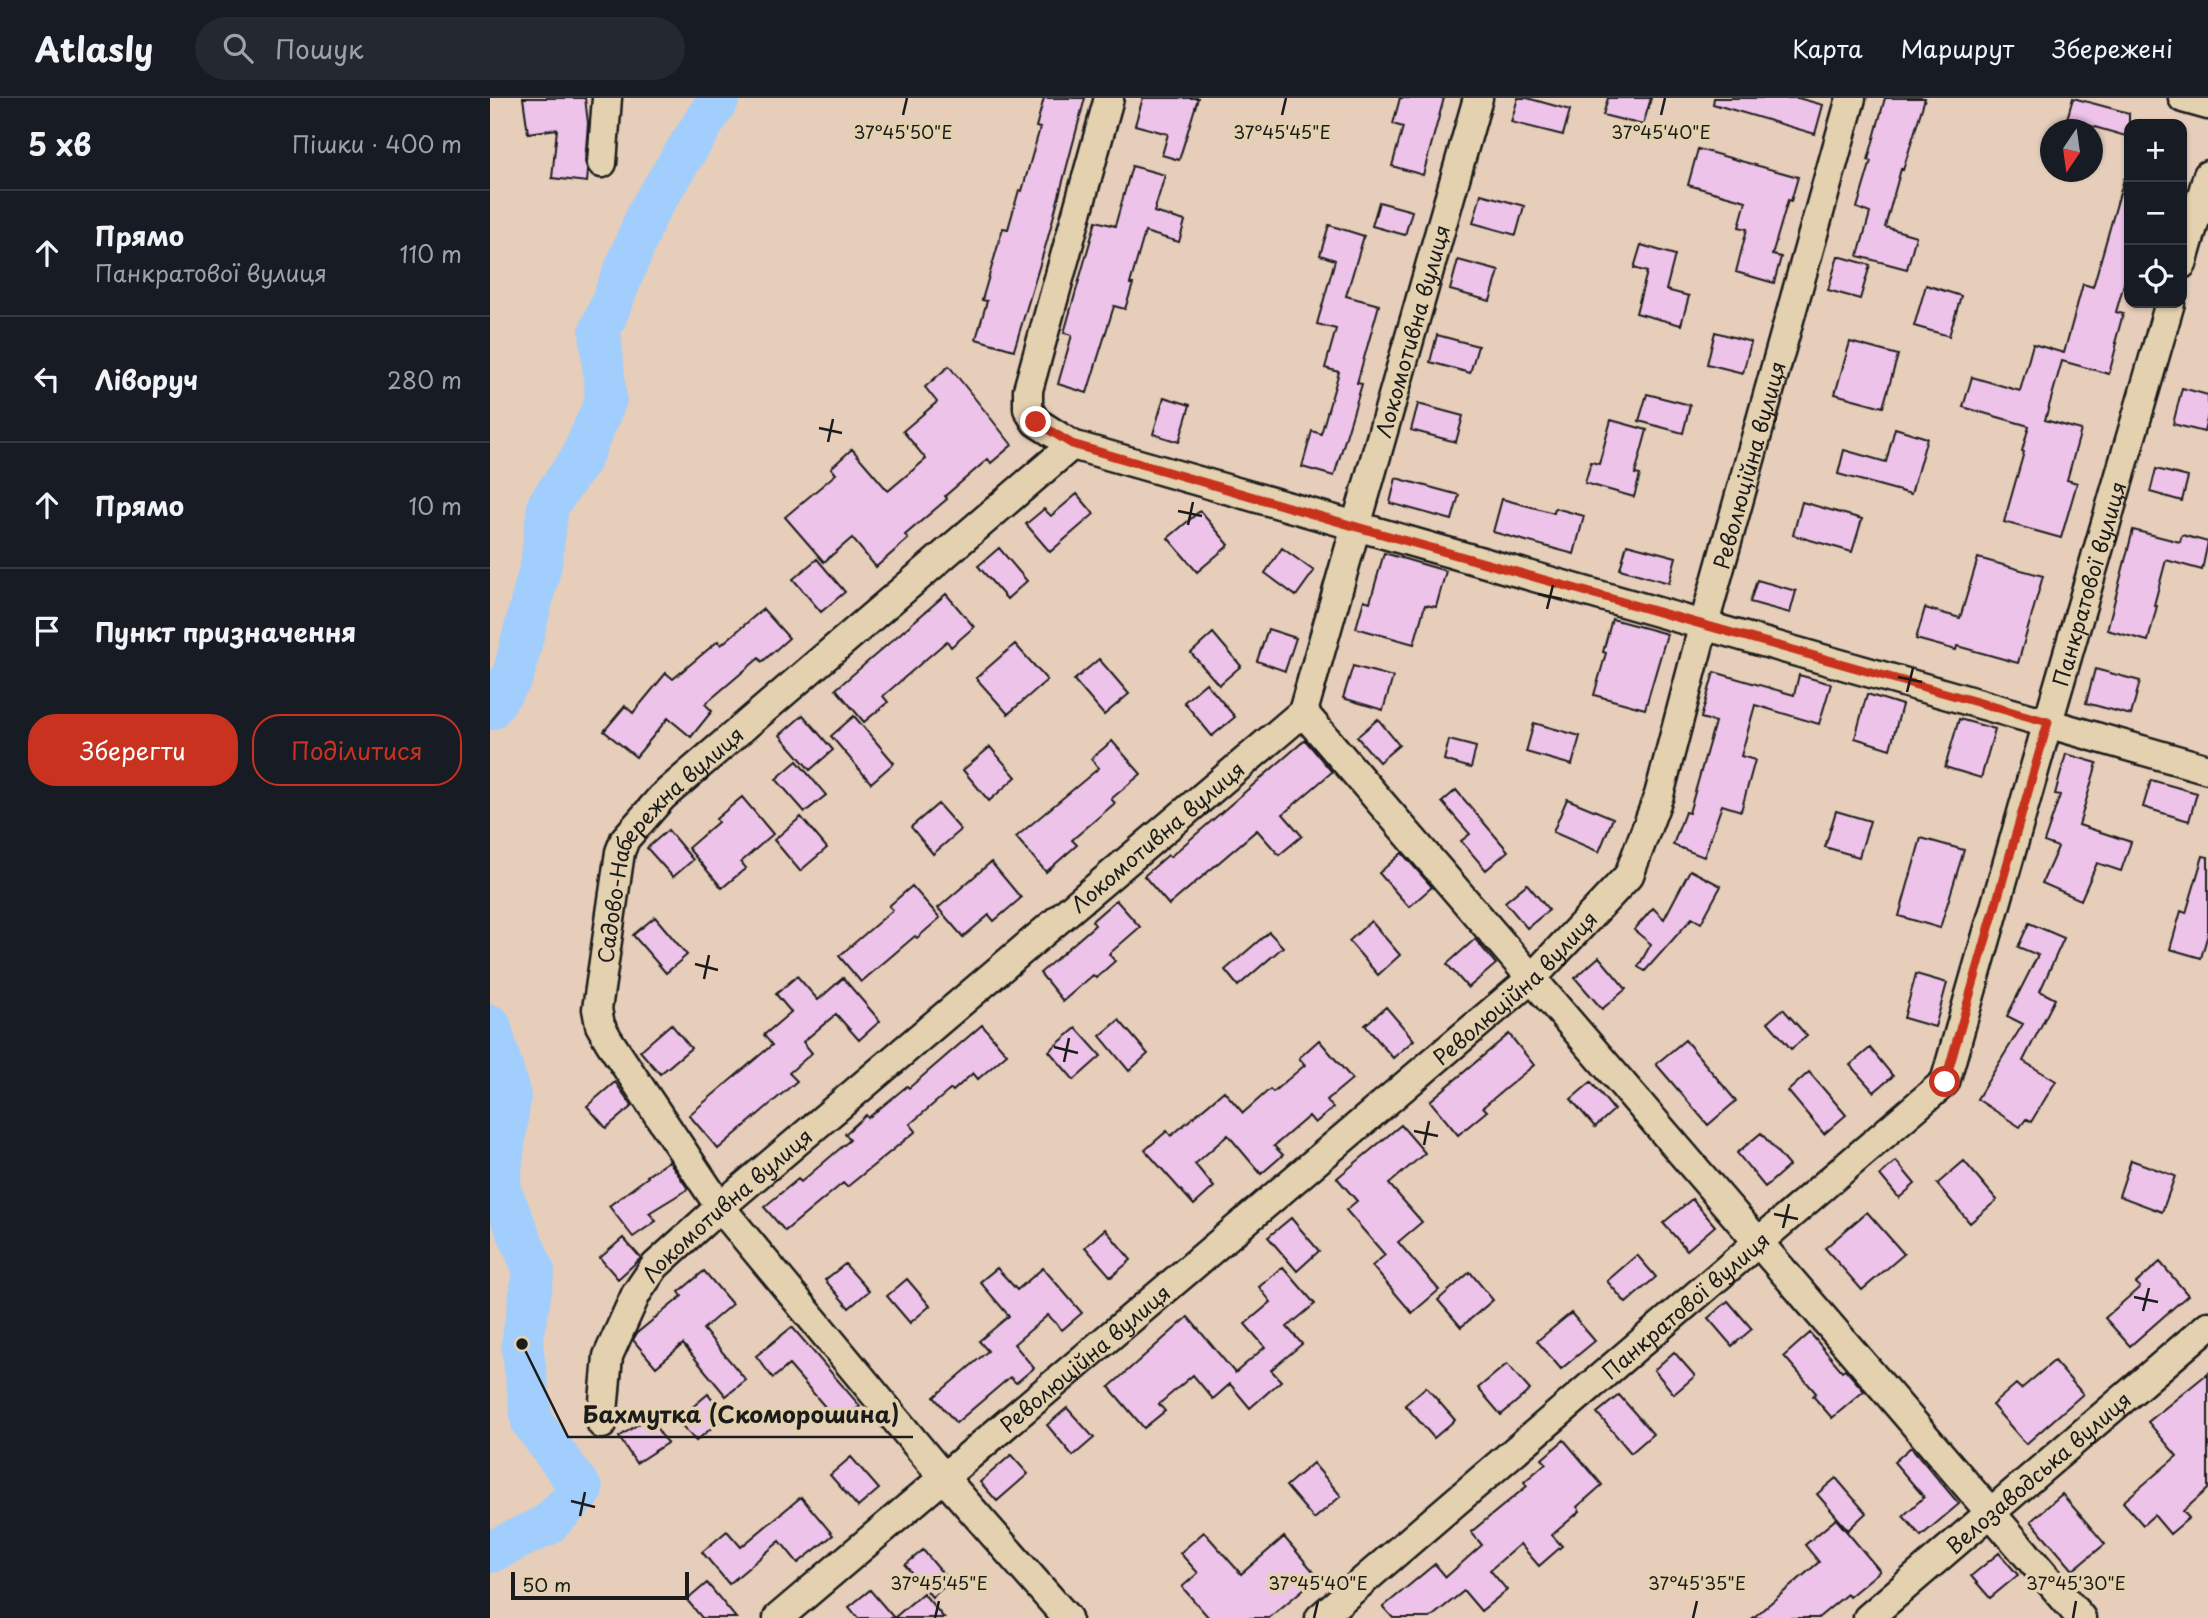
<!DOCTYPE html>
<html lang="uk">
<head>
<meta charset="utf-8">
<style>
  :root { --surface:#171b24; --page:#242831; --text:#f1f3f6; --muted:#9ea1a6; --line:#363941; --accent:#c8321e }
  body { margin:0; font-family:"Playpen Sans",sans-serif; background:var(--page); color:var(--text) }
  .controls { position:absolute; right:21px; top:21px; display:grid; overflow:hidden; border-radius:14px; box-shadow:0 2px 5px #0004 }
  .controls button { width:63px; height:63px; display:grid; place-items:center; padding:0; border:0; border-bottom:2px solid var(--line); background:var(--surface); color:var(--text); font:35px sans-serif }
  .compass { position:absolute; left:1550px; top:21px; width:63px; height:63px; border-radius:50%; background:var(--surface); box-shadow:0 2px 5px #0004; rotate:193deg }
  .scale { position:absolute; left:21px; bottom:18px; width:178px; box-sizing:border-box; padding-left:7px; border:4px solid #1c1c1c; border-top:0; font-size:19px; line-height:24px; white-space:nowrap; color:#1c1c1c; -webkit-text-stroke:5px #e4d1af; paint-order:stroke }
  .stop { position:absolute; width:21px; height:21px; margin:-16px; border:5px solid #c8321e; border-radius:50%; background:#fff }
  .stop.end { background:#c8321e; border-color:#fff; box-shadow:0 2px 7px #0008 }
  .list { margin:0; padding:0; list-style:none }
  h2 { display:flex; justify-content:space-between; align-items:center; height:91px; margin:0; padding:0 28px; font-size:30px }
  h2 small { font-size:23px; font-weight:400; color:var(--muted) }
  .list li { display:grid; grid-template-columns:46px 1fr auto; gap:21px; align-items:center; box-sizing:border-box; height:126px; padding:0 28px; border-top:2px solid var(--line) }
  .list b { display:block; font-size:26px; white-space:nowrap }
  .list p { margin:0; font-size:23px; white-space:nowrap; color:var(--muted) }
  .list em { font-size:23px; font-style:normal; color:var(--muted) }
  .actions { display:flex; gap:14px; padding:21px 28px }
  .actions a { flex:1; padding:16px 0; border:2px solid var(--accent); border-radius:28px; text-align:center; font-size:24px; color:var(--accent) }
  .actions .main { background:var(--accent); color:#fff }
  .icon { flex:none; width:38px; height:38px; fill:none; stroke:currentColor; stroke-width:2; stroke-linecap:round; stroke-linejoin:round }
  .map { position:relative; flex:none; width:1718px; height:1520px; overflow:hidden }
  header { display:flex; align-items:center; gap:42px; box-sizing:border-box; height:98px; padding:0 35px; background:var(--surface); border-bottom:2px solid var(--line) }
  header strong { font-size:33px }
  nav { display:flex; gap:38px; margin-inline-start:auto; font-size:24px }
  .search { width:490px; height:63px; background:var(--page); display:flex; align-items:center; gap:18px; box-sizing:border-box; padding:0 24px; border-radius:38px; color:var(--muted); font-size:26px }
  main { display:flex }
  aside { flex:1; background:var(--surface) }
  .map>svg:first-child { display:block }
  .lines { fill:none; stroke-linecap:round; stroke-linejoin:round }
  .river { stroke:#a1cefc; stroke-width:42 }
  .building { fill:#eec3ea; stroke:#1c1c1c; stroke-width:2 }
  .minor-casing { stroke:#1c1c1c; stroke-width:33 }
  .minor { stroke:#e4d1af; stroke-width:28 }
  .route { stroke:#c8321e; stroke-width:9 }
  .ticks { fill:none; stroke:#1c1c1c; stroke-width:2.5 }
  .labels { text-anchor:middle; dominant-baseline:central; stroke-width:7; stroke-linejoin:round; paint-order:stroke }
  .street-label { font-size:21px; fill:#1c1c1c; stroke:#e4d1af }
  .ticks-label { font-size:18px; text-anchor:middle; fill:#1c1c1c; stroke:#e4d1af; stroke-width:7; stroke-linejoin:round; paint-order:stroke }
  .leader { fill:none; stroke:#1c1c1c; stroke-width:2.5 }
  .callout-dot { fill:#1c1c1c; stroke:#e4d1af; stroke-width:2.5 }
  .callout-label { font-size:23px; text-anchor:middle; font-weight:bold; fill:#1c1c1c; stroke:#e4d1af; stroke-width:7; stroke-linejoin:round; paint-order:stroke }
</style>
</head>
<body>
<header>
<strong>Atlasly</strong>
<div class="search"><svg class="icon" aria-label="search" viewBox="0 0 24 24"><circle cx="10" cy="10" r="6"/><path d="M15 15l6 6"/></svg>Пошук</div>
<nav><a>Карта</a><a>Маршрут</a><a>Збережені</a></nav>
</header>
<main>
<aside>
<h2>5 хв<small>Пішки · 400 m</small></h2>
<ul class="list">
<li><svg class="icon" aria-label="ahead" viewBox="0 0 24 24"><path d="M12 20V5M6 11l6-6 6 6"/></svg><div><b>Прямо</b><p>Панкратової вулиця</p></div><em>110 m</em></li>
<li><svg class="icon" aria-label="left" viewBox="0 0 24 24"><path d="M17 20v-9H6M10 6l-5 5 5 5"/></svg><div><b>Ліворуч</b></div><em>280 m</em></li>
<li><svg class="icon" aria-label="ahead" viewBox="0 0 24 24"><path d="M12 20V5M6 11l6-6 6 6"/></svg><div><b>Прямо</b></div><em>10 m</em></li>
<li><svg class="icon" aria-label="arrive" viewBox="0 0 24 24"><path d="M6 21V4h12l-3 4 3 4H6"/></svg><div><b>Пункт призначення</b></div></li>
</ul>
<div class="actions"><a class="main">Зберегти</a><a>Поділитися</a></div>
</aside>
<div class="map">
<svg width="1718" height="1520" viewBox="0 0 1718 1520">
  <rect width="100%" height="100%" fill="#e6cebb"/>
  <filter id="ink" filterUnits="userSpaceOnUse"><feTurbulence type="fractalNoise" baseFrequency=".0143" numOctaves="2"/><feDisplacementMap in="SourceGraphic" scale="14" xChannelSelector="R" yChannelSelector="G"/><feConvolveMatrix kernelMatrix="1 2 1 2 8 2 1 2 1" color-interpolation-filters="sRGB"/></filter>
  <g filter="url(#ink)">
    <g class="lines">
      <!-- river -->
      <path class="river" d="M0,611L23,578L51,466L58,407L90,362L116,302L110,233L158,114L229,0
        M0,927L20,998L9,1089L44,1173L32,1246L42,1324L92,1392L57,1427L0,1454"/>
    </g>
    <!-- building -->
    <path class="building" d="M33,0H95L98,25L95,64L98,73L97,84L62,80L67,31L38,35Z
      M554,0H595L557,143L524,252L486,241L497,203L492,202L513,130L518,131L529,92L532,93L550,30L546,29Z
      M653,0H708L689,62L672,57L678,36L645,27Z
      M910,0H954L933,77L902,68L913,29L903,26Z
      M1028,0H1037L1080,12L1073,37L1021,24Z
      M1118,0H1161L1153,27L1113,17Z
      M1224,0H1308L1333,7L1325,36L1223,6Z
      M1395,0H1435L1413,72L1411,71L1395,129L1426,138L1417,171L1368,158L1380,115L1367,110L1381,63L1378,62Z
      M1583,0L1639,15V39L1577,21Z
      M1208,51L1308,79L1301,103L1298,102L1282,157L1291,159L1284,185L1246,174L1257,131L1249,129L1256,103L1198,87Z
      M642,68L675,77L664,114L695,123L689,144L655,134L640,186H643L635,211L624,208L597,295L568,286L582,237L574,235L606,123L625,128Z
      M1634,81L1639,82V168L1626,214L1633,216L1625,245H1627L1619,276L1572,263L1555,322L1591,332L1577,382L1587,385L1571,440L1514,424L1534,354L1532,353L1539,328L1473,309L1482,279L1530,293L1543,246L1574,255L1593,186L1603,189Z
      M991,96L1034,108L1026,137L983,125Z
      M889,104L922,113L915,137L882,128Z
      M839,127L874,138L856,198L889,207L867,285L872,286L844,378L812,369L822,333L831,336L849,274L835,270L846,231L827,226L845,162L830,157Z
      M1151,147L1185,157L1176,192L1199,198L1191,227L1146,215L1157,174L1144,170Z
      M1348,158L1380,167L1370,201L1338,192Z
      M968,162L1009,173L1000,203L960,192Z
      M1436,187L1471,198L1459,238L1424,228Z
      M1225,234L1261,244L1253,275L1217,266Z
      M947,237L988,248L980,275L940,264Z
      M1360,244L1408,257L1393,309L1345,296Z
      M459,268L522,347L501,365L498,361L455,398L457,401L415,437L418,441L386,469L362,440L334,464L295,419L346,376L341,370L362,351L398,393L436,361L413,333L447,304L435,289Z
      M1692,290L1718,297V317L1714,334L1683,326Z
      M1157,296L1200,307L1193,335L1149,323Z
      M674,299L700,307L689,344L663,336Z
      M928,306L973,318L966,344L921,332Z
      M1121,322L1157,332L1145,376L1150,377L1144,399L1095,385L1101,364L1109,366Z
      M1405,330L1437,340L1421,396L1348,376L1354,352L1396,364Z
      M1666,371L1698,379L1692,403L1660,394Z
      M906,380L969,397L962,422L900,405Z
      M587,396L604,416L560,454L536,426L554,411L561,418Z
      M1012,401L1064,415L1065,410L1094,418L1084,456L1003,434Z
      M1312,404L1372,421L1362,454L1303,437Z
      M710,413L739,447L707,474L678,440Z
      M1643,432L1690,444L1692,437L1718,444L1712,472L1676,462L1664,507L1667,508L1658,543L1617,532Z
      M1137,446L1186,459L1179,485L1130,471Z
      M509,450L537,483L517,501L488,468Z
      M792,450L824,473L806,498L775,475Z
      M894,455L956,473L946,509L935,507L924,546L866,530L874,502L880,504Z
      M1488,460L1553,478L1528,565L1467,548L1466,552L1426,541L1435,510L1470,520Z
      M327,461L355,494L331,514L303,481Z
      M1267,482L1306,493L1300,515L1260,504Z
      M456,496L484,529L461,549L457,543L393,598L398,604L374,624L346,591Z
      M273,511L299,540L272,564L269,560L215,606L222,613L201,639L178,620L146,659L114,633L135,608L143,615L176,575L183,581L228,543L231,547Z
      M1122,521L1177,536L1155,611L1104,597L1116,555L1113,554Z
      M778,531L806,540L795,573L767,563Z
      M723,535L751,568L729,587L701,555Z
      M525,546L557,582L518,616L486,580Z
      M609,561L639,596L614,617L584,582Z
      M863,568L903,579L893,612L853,600Z
      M1605,571L1650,583L1641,617L1596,605Z
      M1224,574L1304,597L1309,577L1341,586L1329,626L1265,607L1251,658L1265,662L1251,713L1232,707L1214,759L1183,747L1195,714L1199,715L1225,624L1211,620Z
      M716,585L745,619L722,638L694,604Z
      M1377,596L1412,607L1400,651L1365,640Z
      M313,617L343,652L320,672L290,637Z
      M364,618L404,665L381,685L341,638Z
      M888,621L909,647L889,664L867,639Z
      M1469,621L1505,631L1491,680L1455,669Z
      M1044,625L1090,638L1082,667L1036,654Z
      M815,642L842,674L793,716L812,738L789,757L767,732L679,807L654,778L678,757L680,759Z
      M959,642L986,649L981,670L954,662Z
      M622,643L651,676L621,701L625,705L582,742L587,747L556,774L526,739L609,670L601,661Z
      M500,649L526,679L499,703L473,672Z
      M1576,656L1607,665L1589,727L1641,744L1631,773L1607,765L1591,802L1552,785L1568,749L1554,744L1570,697L1565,696Z
      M307,663L336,697L315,714L286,681Z
      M1661,682L1707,695L1699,723L1653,709Z
      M966,692L1018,753L996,772L971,743L980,736L952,704Z
      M252,699L283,736L251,764L256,770L232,790L198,750L228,724L226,721Z
      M1077,701L1123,720L1109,754L1063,734Z
      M448,706L471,732L443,756L421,729Z
      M1346,713L1380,723L1369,759L1335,749Z
      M311,719L337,750L310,773L284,742Z
      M178,732L203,762L183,779L157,750Z
      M1431,740L1474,752L1450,830L1409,818Z
      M912,755L942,789L919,809L889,775Z
      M1713,758L1718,759V836L1711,860L1680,851L1691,813L1696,815Z
      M501,764L531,800L504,823L499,817L473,839L448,810Z
      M1200,772L1231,788L1211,825L1202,820L1155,873L1148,869L1161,846L1144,832L1163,810L1174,821Z
      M1037,786L1059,812L1037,830L1015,804Z
      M422,788L450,820L427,840L425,838L371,884L349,858L403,812L399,808Z
      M626,802L650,829L619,856L625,863L606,880L603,877L573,903L550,875L605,827L602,823Z
      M165,819L197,857L176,875L143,837Z
      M881,823L910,857L888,877L859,843Z
      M1539,825L1574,840L1550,893L1565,901L1533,963L1566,983L1541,1024L1536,1021L1530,1029L1487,1001L1533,926L1517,918L1548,857L1528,849Z
      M779,834L793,849L748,888L735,872Z
      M985,841L1006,866L978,890L957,866Z
      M1109,859L1136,891L1112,911L1085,880Z
      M1426,876L1457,885L1445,929L1414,920Z
      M307,878L328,902L353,880L390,923L369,942L346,916L313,944L322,955L299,975L307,983L228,1051L199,1017L282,947L274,937L301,914L286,896Z
      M896,909L924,942L903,960L875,927Z
      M1293,911L1317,938L1301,951L1278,924Z
      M629,922L658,956L639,973L610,938Z
      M181,926L201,950L170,976L150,953Z
      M492,927L517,956L488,981L483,975L463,993L461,991L420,1026L426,1033L357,1089L353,1085L295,1133L274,1109L308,1081L311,1084L360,1042L355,1036L376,1017L378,1020L417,988L419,990Z
      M586,930L611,958L584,982L559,953Z
      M1019,936L1044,967L993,1009L997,1013L968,1037L940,1003Z
      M829,942L862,981L837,1002L843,1010L825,1025L819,1018L784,1048L793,1057L771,1076L738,1037L705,1066L724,1089L704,1107L655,1052L677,1033L681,1038L734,993L753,1015L780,991L783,994L815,967L809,960Z
      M1195,942L1246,1003L1218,1027L1166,966Z
      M1380,950L1403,978L1384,994L1360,967Z
      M1319,974L1356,1017L1334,1036L1298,993Z
      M125,984L142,1008L116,1030L97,1008Z
      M1101,984L1124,1012L1105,1029L1081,1001Z
      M911,1027L935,1055L899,1086L932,1124L908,1144L949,1192L922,1215L882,1168L895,1157L856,1112L867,1103L847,1080Z
      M1271,1035L1299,1068L1275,1089L1247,1055Z
      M1641,1062L1685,1078L1672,1114L1629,1098Z
      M179,1063L198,1091L159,1115L166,1123L143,1139L119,1108L158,1079L157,1078Z
      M1406,1063L1425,1086L1409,1100L1390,1077Z
      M1474,1063L1507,1102L1480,1125L1447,1086Z
      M1202,1101L1225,1128L1197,1152L1173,1125Z
      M1377,1114L1414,1156L1372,1192L1335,1150Z
      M801,1120L829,1153L807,1173L778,1139Z
      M615,1131L641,1162L621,1179L595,1149Z
      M133,1140L151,1160L128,1181L110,1160Z
      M1147,1157L1166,1179L1136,1205L1117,1183Z
      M1670,1164L1698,1197L1640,1248L1615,1220L1650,1189L1646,1185Z
      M355,1166L379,1193L359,1210L335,1182Z
      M793,1169L825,1206L797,1229L812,1246L781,1272L791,1283L760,1310L740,1286L723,1301L703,1277L669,1306L675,1313L654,1330L619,1289L698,1219L745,1275L775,1249L755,1226L781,1204L769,1189Z
      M507,1170L527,1192L553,1170L592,1215L572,1232L558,1217L524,1246L544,1270L526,1285L520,1279L466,1325L444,1299L498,1253L489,1243L519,1218L490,1184Z
      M214,1173L242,1206L213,1231L256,1282L236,1298L193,1246L166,1269L143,1242L147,1235L192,1198L189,1194Z
      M980,1174L1003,1202L971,1229L948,1202Z
      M417,1181L440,1208L420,1225L397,1198Z
      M1238,1203L1262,1231L1242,1248L1218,1220Z
      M1081,1215L1105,1243L1071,1271L1047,1243Z
      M302,1229L370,1308L349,1325L299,1267L283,1280L266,1258Z
      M1320,1235L1352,1273L1355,1271L1374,1293L1342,1320L1323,1298L1326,1295L1294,1258Z
      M1184,1254L1205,1278L1184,1296L1164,1272Z
      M1564,1263L1593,1296L1536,1346L1502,1307L1526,1286L1531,1291Z
      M1017,1266L1040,1292L1011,1317L988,1290Z
      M1718,1275V1391L1693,1413L1699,1420L1680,1436L1664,1417L1653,1427L1633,1404L1687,1358L1658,1324Z
      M936,1289L965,1322L944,1340L915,1307Z
      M218,1296L237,1317L206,1343L187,1322Z
      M1129,1297L1163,1336L1141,1355L1107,1315Z
      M577,1310L604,1340L583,1358L557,1327Z
      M159,1319L177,1345L146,1365L129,1339Z
      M1074,1342L1112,1387L1087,1409L1090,1413L1062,1437L1072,1448L1049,1468L1030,1446L1000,1472L1017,1492L991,1513L974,1493L940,1520H903L893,1509L945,1466L956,1479L992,1447L981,1434L1037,1388L1034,1384L1056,1365L1052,1361Z
      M1421,1349L1469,1406L1431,1438L1413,1418L1434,1399L1404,1364Z
      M521,1357L538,1376L507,1403L490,1384Z
      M361,1359L389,1391L368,1409L340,1377Z
      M823,1365L851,1398L824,1421L796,1388Z
      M1346,1380L1376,1415L1358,1432L1327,1396Z
      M1572,1396L1615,1446L1583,1472L1541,1423Z
      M311,1399L343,1437L308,1465L290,1443L239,1486L212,1454L237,1433L251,1449Z
      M1346,1421L1390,1473L1359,1499L1357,1496L1328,1520H1263L1329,1464L1315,1447Z
      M714,1434L751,1476L794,1439L828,1479L779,1520H719L692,1489L708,1475L690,1455Z
      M433,1452L460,1484L442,1499L415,1467Z
      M1509,1455L1528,1477L1500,1500L1481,1478Z
      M217,1485L246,1520H212L197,1502Z
      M380,1492L404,1520L433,1495L454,1520H368L359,1509Z"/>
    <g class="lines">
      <!-- minor casing -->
      <g class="minor-casing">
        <g id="minor">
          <path d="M1693,0L1718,7"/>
          <path d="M112,65L117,0"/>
          <path d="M1692,166L1718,77"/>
          <path d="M582,347L1718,671"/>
          <path d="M813,614L1591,1520"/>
          <path id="s1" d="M112,1326L118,1258L146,1196L165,1168L230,1109L813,614L988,0"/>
          <path id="s2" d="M288,1520L1042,880L1139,777L1169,697L1214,526L1361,0"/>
          <path id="s3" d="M577,1520L454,1380L230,1109L119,943L110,927L107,911L130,754L135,741L172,699L582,347L546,324L538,311V292L619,0"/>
          <path id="s4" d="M830,1520L1455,984L1558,624L1680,205"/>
          <path id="s5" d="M1378,1520L1718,1228"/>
        </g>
      </g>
      <!-- minor -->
      <use href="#minor" class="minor"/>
    </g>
  </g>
  <g class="lines" filter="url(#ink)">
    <!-- route -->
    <path class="route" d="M546,324L582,346L867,429L1558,624L1455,984"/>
  </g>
  <!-- ticks -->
  <path class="ticks" d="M413,17L417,0M792,17L796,0M1171,17L1175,0M329,330L352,335M338,344L343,321M688,413L712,418M698,427L703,404M1048,496L1072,501M1057,511L1063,487M1408,579L1432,584M1417,594L1423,570M205,866L228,872M214,881L219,857M564,949L588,955M574,964L579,940M924,1033L948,1038M934,1047L939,1023M1284,1116L1308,1121M1293,1130L1299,1106M1644,1199L1668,1204M1653,1213L1659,1190M81,1403L105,1409M90,1418L95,1394M445,1520L449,1503M824,1520L828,1503M1203,1520L1207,1503M1583,1520L1586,1503"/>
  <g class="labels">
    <!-- street labels -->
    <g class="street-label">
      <text stroke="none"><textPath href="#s1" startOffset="1419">Локомотивна вулиця</textPath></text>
      <text stroke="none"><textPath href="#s2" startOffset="1558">Революційна вулиця</textPath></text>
      <text stroke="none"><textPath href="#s4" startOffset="1342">Панкратової вулиця</textPath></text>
      <text stroke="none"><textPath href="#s1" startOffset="831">Локомотивна вулиця</textPath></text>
      <text stroke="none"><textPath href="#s3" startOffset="961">Садово-Набережна вулиця</textPath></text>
      <text stroke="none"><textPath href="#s2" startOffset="970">Революційна вулиця</textPath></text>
      <text stroke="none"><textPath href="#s1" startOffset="264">Локомотивна вулиця</textPath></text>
      <text stroke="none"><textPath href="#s4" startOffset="481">Панкратової вулиця</textPath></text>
      <text stroke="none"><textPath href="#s2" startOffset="402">Революційна вулиця</textPath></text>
      <text stroke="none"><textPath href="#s5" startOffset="224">Велозаводська вулиця</textPath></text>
    </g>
  </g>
  <g class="ticks-label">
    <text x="413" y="41">37°45'50"E</text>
    <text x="792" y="41">37°45'45"E</text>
    <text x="1171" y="41">37°45'40"E</text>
    <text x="449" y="1492">37°45'45"E</text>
    <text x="828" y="1492">37°45'40"E</text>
    <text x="1207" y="1492">37°45'35"E</text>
    <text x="1586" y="1492">37°45'30"E</text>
  </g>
  <!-- callouts -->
  <path class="leader" d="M32 1246L78 1339H423"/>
  <circle class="callout-dot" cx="32" cy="1246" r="7"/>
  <g class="callout-label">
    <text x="251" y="1325">Бахмутка (Скоморошина)</text>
  </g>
</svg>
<div class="controls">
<button>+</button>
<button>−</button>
<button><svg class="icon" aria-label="locate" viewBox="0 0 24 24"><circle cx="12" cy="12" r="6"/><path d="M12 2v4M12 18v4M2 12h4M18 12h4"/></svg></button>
</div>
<svg class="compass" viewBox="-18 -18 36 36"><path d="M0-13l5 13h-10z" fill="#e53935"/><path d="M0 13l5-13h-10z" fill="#9ea1a6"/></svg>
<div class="scale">50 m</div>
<div class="stop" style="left:1455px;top:984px"></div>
<div class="stop end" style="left:546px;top:324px"></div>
</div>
</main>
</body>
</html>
